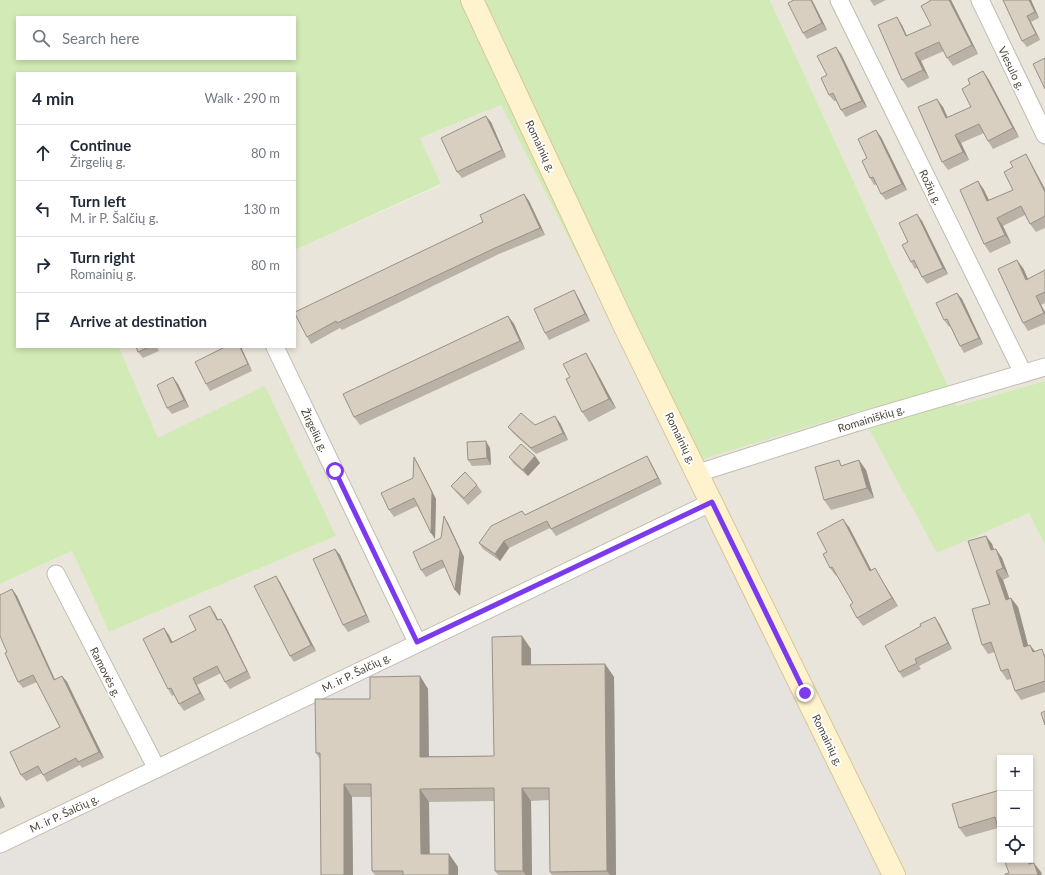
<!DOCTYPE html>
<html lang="en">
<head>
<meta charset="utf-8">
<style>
  :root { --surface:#fff; --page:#f2f2f3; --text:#1f2937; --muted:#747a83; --line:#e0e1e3 }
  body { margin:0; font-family:Lato,sans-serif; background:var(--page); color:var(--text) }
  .controls { position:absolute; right:12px; bottom:12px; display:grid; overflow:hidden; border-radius:0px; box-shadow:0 2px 6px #0003 }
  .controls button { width:36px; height:36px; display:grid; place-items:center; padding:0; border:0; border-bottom:1px solid var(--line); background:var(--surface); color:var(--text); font:20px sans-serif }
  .stop { position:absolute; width:12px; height:12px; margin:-9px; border:3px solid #7c3aed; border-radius:50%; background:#fff }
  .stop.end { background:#7c3aed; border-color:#fff; box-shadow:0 1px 4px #0008 }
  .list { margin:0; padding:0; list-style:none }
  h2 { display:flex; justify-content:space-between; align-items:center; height:52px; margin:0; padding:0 16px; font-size:17px }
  h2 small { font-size:13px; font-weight:400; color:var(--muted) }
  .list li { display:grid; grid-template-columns:26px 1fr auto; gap:12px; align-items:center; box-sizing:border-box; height:56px; padding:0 16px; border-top:1px solid var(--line) }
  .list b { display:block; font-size:15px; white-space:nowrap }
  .list p { margin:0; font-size:13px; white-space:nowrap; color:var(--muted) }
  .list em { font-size:13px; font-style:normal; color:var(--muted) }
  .icon { flex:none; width:22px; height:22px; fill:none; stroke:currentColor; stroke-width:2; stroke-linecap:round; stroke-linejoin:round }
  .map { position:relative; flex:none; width:1045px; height:875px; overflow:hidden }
  .search { position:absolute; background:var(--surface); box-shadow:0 2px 6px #0003; left:16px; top:16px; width:280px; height:44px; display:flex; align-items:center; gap:10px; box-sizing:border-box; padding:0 14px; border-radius:0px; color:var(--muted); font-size:15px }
  .panel { position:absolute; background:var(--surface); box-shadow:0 2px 6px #0003; left:16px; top:72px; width:280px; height:276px; border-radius:0px }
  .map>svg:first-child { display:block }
  .residential { fill:#eae5da; fill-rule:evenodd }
  .industrial { fill:#e6e2dd }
  .green { fill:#d2eab5; fill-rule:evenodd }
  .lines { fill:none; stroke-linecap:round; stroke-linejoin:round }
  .street-casing { stroke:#c2bbae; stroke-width:19 }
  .secondary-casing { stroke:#d6c79b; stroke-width:24 }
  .street { stroke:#fff; stroke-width:17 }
  .secondary { stroke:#fff3cd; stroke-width:22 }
  .wall { fill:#bab2a6 }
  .shaded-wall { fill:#979187 }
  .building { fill:#d8cfc1; stroke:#979187 }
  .route { stroke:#7c3aed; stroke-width:5 }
  .labels { text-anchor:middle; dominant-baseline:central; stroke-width:4; stroke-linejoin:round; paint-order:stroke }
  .street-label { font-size:11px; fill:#4b4439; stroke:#fff }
</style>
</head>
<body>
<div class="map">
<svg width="1045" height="875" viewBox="0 0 1045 875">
  <rect width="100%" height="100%" fill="#f6f3ec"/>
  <!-- residential -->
  <path class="residential" d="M770,0H1045V381L957,406Z
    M501,105L684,465L859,410L937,552L1029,513L1045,546V875H882L0,852V584L72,551L109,632L336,536L158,439L119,347H295V250L441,185L420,138ZM1000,758H1030V860H1000Z"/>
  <!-- industrial -->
  <path class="industrial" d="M708,512L882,875H0V852Z"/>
  <!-- green -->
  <path class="green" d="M0,0H770L957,406L1045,381V546L1029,513L937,553L859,411L684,465L501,105L420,138L441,184L295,250V73H17V347H119L158,438L265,386L336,536L109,632L72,551L0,584ZM17,17H295V59H17Z"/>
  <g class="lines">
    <!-- street casing -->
    <g class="street-casing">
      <path id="street" d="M839,0L1023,373
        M980,0L1045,135
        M275,347L417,642
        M698,473L858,422L1045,367
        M56,574L157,769
        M0,844L712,502"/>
    </g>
    <!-- secondary casing -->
    <g class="secondary-casing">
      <path id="secondary" d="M472,0L626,329L894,875"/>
    </g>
    <!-- street -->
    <use href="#street" class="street"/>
    <!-- secondary -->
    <use href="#secondary" class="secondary"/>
  </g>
  <!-- wall -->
  <path class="wall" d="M812,0L827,30L807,39L803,33Z
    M870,0H886L874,6Z
    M951,0L978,54L953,66L947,58L944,51L921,61L929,78L908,88L902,80V25L907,36L931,25Z
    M1003,0H1031L1039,18L1031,22L1040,40L1027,47L1022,41Z
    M841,54L867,107L846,117L841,110L836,101H834L829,95L827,75Z
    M983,71L989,80L1019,137L993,149L988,141L984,133L961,143L969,160L948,170L942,162L943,107L947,118L971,107L970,84Z
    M491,122L506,157L462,178L457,172Z
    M881,137L907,190L886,200L881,194L877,184L874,185L870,178L867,158Z
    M1031,163L1045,189V228L1036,232L1030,224L1025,215L1003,226L1011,243L990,253L984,244L978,181L984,190L989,200L1013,190Z
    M524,194L529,201L545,235L499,254L342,330L340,328L311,344L307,337Z
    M922,221L948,274L927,284L922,277L917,268L915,269L911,262L908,242Z
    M1023,268L1028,279L1045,270V303L1041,305L1045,312V324L1028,331L1023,323Z
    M957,293L962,299L983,344L964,353L960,346L950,326L949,327L944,320Z
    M578,297L590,321L549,340L545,333Z
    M508,316L514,324L525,349L360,425L354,417Z
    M136,347H157L159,351L143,358L138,352Z
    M241,347L252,371L210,391L206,384Z
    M592,363L616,408L589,422L582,412L570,377Z
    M178,384L189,407L172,414L167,408Z
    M560,423L568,440L536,454L513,433L508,427L535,425Z
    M490,448L491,465L472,466L468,460Z
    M535,456L540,463L528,476L514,464L509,457Z
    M647,456L651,463L662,484L556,536L550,528L509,548L500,561L483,549L479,543L522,511L525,515Z
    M414,457L418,464L436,499L435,539L417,506L394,517L389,510L413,478Z
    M843,465L866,470L874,498L831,510L824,500Z
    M477,485L482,492L468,505L456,492L451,486Z
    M448,523L464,557L460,596L445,567L426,577L421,570L441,538Z
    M849,527L871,570L880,577L898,606L863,626L857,618L853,603L837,575L836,576L830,568L827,552Z
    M986,536L992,544L994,549L1002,558L1009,577L1003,580L1009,599L1011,598L1018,607L1028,646L1035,651L1045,654V692L1021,700L1015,691L1011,679L1007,680L1001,671L995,652L988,654L982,645L990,604Z
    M335,549L340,555L370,622L348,632L343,625Z
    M280,582L316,651L294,662L290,656Z
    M12,589L17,596L55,679L62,676L67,682L104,758L82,768L80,765L47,782L42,773L26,781L21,775L60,727L37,682L23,688L18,682L7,652Z
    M214,612L218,620L225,625L251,678L230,689L225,682L221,673L197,685L205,700L184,711L179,704L174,695L172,696L168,689L169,635L172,642L196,630Z
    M939,623L952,649L919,666L921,669L903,678L899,672Z
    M522,636L531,649V665L605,664L614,677L616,875H552L550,872L549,800L531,801L532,875H498L495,871V801L429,802V854H449L458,867V875H375L372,871L371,797H352L353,875H321L320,759L316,753L370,699L420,676L428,689L429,756H494Z
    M1000,790L998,828L966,837L959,828Z
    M0,796L5,807L0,809Z"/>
  <!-- shaded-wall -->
  <path class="shaded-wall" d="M811,0H812L827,30L822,23Z
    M949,0H951L978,54L972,45Z
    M1029,0H1031L1039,18L1035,12Z
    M1027,16L1031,22L1040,40L1036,34Z
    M897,17L902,25L911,45L906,36Z
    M836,47L841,54L867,107L862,101Z
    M915,53L921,61L929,78L923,70Z
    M983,71L989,80L1019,137L1013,128Z
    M937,99L943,107L952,127L946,118Z
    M486,116L491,122L506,157L502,150Z
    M876,130L881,137L907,190L902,184Z
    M955,135L961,143L969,160L963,152Z
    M1026,154L1031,163L1045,189V192Z
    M978,181L984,190L993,209L987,201Z
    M524,194L529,201L545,235L540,228Z
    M917,214L922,221L948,274L943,268Z
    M997,218L1003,226L1011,243L1005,235Z
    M1017,260L1023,268L1032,288L1026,280Z
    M574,290L578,297L590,321L585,314Z
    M957,293L962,299L983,344L979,338Z
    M1036,296L1041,305L1045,312V315Z
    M508,316L514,324L525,349L520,341Z
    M240,347H241L252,371L248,364Z
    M586,353L592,363L616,408L609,399Z
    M173,377L178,384L189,407L184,400Z
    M555,416L560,423L568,440L563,433Z
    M486,441L490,448L491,465L487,458Z
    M535,456L540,463L528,476L523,470Z
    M647,456L651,463L662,484L658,478Z
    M414,457L418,464L436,499L435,539L431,533Z
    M859,460L866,470L874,498L867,488Z
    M444,516L448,523L464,557L460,596L455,590Z
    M843,519L849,527L876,579L870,571Z
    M986,536L992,544L997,559L991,550Z
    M504,541L509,548L500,561L495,554Z
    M335,549L340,555L370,622L366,615Z
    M996,549L1002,558L1009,577L1003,568Z
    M875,568L880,577L898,606L892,598Z
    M996,571L1003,580L1013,609L1006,600Z
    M276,576L280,582L316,651L311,645Z
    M12,589L17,596L58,687L54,680Z
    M1011,598L1018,607L1031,656L1024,647Z
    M210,606L214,612L222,627L217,620Z
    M935,617L939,623L952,649L948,643Z
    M221,619L225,625L251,678L247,671Z
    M164,628L169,635L176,649L171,643Z
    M522,636L531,649V678L522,665Z
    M1030,645L1037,654L1033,652Z
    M605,664L614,677L616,875H610L607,871Z
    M62,676L67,682L104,758L99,752Z
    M420,676L428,689L429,769L420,757Z
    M193,678L197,685L205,700L200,693Z
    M344,784L352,797L353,875H344Z
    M522,788L531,801L532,875H526L523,871Z
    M420,789L429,802L430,867L421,854Z
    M0,796L5,807L0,799Z
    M449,854L458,867V875H449Z
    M1028,860H1029L1034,867L1029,864Z
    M1034,863L1041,872L1042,875H1038Z"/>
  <!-- building -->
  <path class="building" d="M794,0H811L822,23L803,33L788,3Z
    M930,0H949L972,45L947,58L939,42L915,53L923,70L902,80L878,25L897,17L906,36L931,25L921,6L930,1Z
    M1003,0H1029L1035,12L1027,16L1036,34L1022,41Z
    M836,47L862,101L841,110L833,93L829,95L821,78L827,75L817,56Z
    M1045,58V89L1033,64Z
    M983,71L1013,128L988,141L979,124L955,135L963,152L942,162L918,107L937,99L946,118L971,107L962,89L970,84L968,79Z
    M486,116L502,150L457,172L441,138Z
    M876,130L902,184L881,194L873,177L870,178L862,161L867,158L858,139Z
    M1026,154L1045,192V216L1030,224L1021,206L997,218L1005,235L984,244L960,190L978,181L987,201L1013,190L1004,172L1013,167L1010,162Z
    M524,194L540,228L495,248L337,323L336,321L307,337L295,314V312L483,222L480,215Z
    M917,214L943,268L922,277L914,260L911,262L902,245L908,242L899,223Z
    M1017,260L1026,280L1045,270V292L1036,296L1044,313L1023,323L998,269Z
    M574,290L585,314L545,333L534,309Z
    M957,293L979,338L960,346L947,319L944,320L936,303Z
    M508,316L520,341L354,417L343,394Z
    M136,347H149L138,352Z
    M225,347H240L248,364L206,384L195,362Z
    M586,353L609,399L582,412L566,379L570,377L563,364Z
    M173,377L184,400L167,408L157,385Z
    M521,413L535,425L555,416L563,433L531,448L508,427Z
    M486,441L487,458L468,460L467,442Z
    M521,444L535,456L523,470L509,457Z
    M647,456L658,478L551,529L547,521L504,541L495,554L479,543L491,526L522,511L525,515Z
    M414,457L432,492L431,533L414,498L389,510L381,493L413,478Z
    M839,460L841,466L859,460L867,488L824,500L815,467Z
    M465,472L477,485L464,498L451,486Z
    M444,516L460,550L455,590L442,560L421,570L413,552L441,538Z
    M843,519L870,571L875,568L892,598L857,618L850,605L853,603L832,567L830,568L823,554L827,552L817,533Z
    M986,536L991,550L996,549L1003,568L996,571L1006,600L1011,598L1024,647L1030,645L1033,652L1042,649L1045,658V681L1015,691L1008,669L1001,671L991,642L982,645L972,609L990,604L968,541Z
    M335,549L366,615L343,625L313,559Z
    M276,576L311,645L290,656L254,586Z
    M12,589L54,680L62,676L99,752L78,762L76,758L43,775L38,766L21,775L10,752L60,727L33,675L18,682L5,653L7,652L0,636V595Z
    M210,606L217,620L221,619L247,671L225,682L217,666L193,678L200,693L179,704L171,688L168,689L143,639L164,628L171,643L196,630L189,616Z
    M935,617L948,643L915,659L917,663L899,672L885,646L921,626L920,624Z
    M522,636V665L605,664L607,871L550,872L549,788H522L523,871H495L494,788L420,789L421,854H449V875H403V871H372L371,784H344V875H321L320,753H316L315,699H370V677L420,676V757L494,756L492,637Z
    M1045,711V725L1041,713Z
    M1000,790V834L995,817L959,828L952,804Z
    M1014,860H1028L1029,864L1034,863L1038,875H1005V874L1009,873L1005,862Z"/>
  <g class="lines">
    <!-- route -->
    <path class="route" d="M335,471L417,642L712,502L805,693"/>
  </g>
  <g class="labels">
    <!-- street labels -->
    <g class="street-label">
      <text transform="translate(1012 68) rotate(64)">Viesulo g.</text>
      <text transform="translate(541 146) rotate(65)">Romainių g.</text>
      <text transform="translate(931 187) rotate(64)">Rožių g.</text>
      <text transform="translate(871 418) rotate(-17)">Romainiškių g.</text>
      <text transform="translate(315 430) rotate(64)">Žirgelių g.</text>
      <text transform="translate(681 438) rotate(64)">Romainių g.</text>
      <text transform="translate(106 672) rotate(63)">Ramovės g.</text>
      <text transform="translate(356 672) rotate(-26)">M. ir P. Šalčių g.</text>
      <text transform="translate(828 740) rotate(64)">Romainių g.</text>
      <text transform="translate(64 813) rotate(-25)">M. ir P. Šalčių g.</text>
    </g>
  </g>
</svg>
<div class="controls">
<button>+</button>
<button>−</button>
<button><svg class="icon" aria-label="locate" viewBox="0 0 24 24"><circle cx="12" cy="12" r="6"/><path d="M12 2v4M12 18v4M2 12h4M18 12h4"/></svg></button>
</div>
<div class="stop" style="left:335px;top:471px"></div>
<div class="stop end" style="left:805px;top:693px"></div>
<div class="search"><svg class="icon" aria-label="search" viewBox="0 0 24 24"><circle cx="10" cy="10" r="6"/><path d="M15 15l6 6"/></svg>Search here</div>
<section class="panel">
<h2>4 min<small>Walk · 290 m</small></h2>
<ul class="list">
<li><svg class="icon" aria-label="ahead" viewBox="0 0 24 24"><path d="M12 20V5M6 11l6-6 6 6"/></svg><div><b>Continue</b><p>Žirgelių g.</p></div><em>80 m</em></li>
<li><svg class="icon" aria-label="left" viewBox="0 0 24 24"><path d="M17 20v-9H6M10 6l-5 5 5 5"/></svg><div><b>Turn left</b><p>M. ir P. Šalčių g.</p></div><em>130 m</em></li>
<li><svg class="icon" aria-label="right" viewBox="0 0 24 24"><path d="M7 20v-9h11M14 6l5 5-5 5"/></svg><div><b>Turn right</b><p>Romainių g.</p></div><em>80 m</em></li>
<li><svg class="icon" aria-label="arrive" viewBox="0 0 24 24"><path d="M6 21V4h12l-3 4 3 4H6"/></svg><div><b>Arrive at destination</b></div></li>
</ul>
</section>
</div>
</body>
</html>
